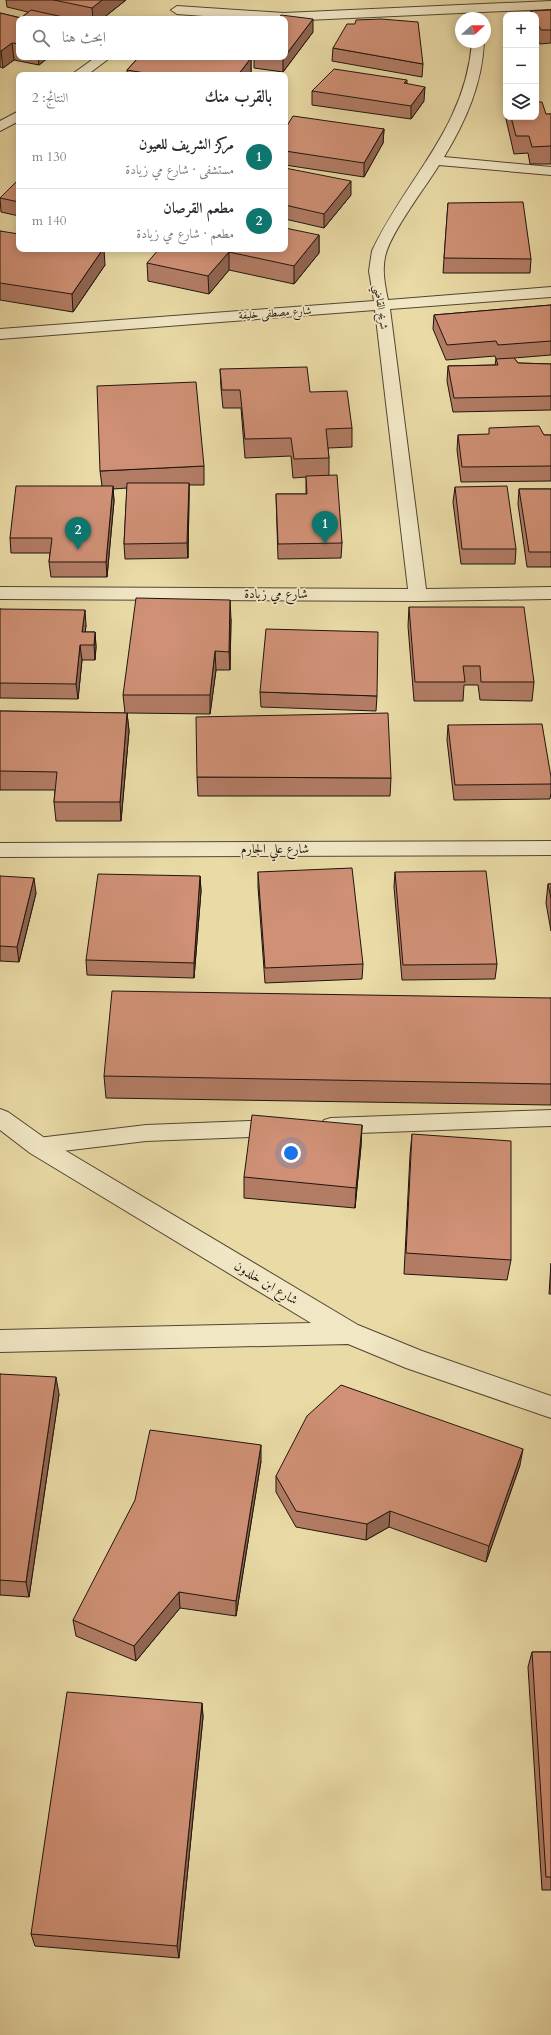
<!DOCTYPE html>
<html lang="ar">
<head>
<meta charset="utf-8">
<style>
  :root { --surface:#fff; --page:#f2f2f3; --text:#2b2b33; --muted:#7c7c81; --line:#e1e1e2; --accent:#0f766e }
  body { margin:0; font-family:Cardo,Amiri,serif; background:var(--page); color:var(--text); direction:rtl }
  .controls { position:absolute; right:12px; top:12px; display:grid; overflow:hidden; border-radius:8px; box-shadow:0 2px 10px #0003 }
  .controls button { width:36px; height:36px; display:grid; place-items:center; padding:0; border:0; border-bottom:1px solid var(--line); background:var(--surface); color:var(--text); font:20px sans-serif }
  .compass { position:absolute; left:455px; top:12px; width:36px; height:36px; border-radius:50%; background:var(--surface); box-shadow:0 2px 10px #0003; rotate:69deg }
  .you { position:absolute; left:291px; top:1153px; width:14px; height:14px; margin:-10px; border:3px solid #fff; border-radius:50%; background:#1a73e8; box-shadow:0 0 0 6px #1a73e833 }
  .badge { display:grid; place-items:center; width:26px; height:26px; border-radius:50%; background:var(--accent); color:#fff; font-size:13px; font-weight:700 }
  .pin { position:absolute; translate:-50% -33px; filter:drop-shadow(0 1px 2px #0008) }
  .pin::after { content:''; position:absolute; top:21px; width:14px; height:12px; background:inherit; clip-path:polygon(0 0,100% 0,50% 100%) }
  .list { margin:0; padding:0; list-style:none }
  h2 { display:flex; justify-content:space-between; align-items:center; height:52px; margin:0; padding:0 16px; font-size:17px }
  h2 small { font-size:13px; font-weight:400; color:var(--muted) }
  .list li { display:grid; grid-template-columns:26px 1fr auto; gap:12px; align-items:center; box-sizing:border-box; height:64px; padding:0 16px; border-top:1px solid var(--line) }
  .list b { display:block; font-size:15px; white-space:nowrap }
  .list p { margin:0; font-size:13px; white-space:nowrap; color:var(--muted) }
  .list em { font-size:13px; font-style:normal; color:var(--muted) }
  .icon { flex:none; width:22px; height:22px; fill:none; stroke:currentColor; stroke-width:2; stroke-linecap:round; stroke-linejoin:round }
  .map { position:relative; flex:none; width:551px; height:2035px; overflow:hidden; direction:ltr }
  .search { position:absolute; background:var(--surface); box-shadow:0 2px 10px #0003; left:16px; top:16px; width:272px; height:44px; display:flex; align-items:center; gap:10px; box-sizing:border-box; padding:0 14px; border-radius:8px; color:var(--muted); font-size:15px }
  .panel { position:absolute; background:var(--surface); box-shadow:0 2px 10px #0003; left:16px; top:72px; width:272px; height:180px; border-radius:8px; direction:rtl }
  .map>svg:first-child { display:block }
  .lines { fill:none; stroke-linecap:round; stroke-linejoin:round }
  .lane-casing { stroke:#524633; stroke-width:2 }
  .street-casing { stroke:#524633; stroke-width:2 }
  .lane { fill:#f1e7c5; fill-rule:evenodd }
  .street { fill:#f1e7c5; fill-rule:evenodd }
  .wall { fill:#b27c65; stroke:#1f140d }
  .shaded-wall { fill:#916552; stroke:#1f140d }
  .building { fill:#cf9075; stroke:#1f140d }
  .labels { text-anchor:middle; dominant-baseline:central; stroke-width:3.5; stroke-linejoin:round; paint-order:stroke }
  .far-street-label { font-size:11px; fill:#1f140d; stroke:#f1e7c5 }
  .street-label { font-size:13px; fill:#1f140d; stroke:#f1e7c5 }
</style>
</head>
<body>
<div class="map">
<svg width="551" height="2035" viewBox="0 0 551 2035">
  <rect width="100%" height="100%" fill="#e9daa6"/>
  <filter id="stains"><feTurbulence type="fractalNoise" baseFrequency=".005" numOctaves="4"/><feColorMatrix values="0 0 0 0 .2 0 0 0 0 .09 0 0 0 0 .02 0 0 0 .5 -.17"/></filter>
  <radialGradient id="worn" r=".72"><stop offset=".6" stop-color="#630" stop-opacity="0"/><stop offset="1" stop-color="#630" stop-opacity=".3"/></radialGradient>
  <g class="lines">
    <!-- lane casing -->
    <g class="lane-casing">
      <path id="lane" d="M551,1110V1126L331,1134L324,1132L321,1126L324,1120L331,1118Z
        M277,1120L284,1122L287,1128L284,1134L277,1136L146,1141L38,1154L31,1152L27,1146L31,1140L38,1138L146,1125Z"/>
    </g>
    <!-- street casing -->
    <g class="street-casing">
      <path id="street" d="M551,1V9L285,21V19H243L177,14L171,10L177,6L284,13Z
        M472,42H484C482,84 466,121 444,157L551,167V175L439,165C425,188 390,233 385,257C382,271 385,286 388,300L551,287V297L390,309L426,589L551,587V599L418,601L0,599V587L408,589L375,310L0,339V329L374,301L369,271L372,251C407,177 465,129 472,42Z
        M96,57H111L87,75H71Z
        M19,111V121L0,131V121Z
        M551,841V855L0,857V843Z
        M0,1109L8,1112L46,1139L358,1325L422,1351L551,1396V1418L406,1368L348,1344L0,1352V1330L311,1323L30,1153L0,1130Z"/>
    </g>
    <!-- lane -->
    <use href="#lane" class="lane"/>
    <!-- street -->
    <use href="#street" class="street"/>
  </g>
  <!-- wall -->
  <path class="wall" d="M6,0H126L102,19H19V57H49L39,65L14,60L3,68L0,67V13L21,18L28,12L7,7Z
    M551,10V43L540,44L536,37V15H530L531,11Z
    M313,32L283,72L254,68V59L251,58V75H127V70L139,57H285Z
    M333,48L423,64L422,77L332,61Z
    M407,84L424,101L411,119L312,105V91Z
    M551,114V164H530L528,153L514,154L506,119V117Z
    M285,129H384L383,143L364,177L285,165Z
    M285,168L351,195L324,228L285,219Z
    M19,179V216L1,212L0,198Z
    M448,203L531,259L530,273H443Z
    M0,231L105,265L73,312L0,300Z
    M319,235V253L294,284L229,270L209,294L148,281L147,263Z
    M551,305V355L514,358L518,363L551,364V410L453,412L447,381L448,366L495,365L496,359L495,356L446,360L433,329L434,315Z
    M220,369L310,392L352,428V447L328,448L329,458V476L342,543L341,558L278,559L276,494H306V477L293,478L291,456L245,458L241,408H223L221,388Z
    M458,435H551V481L461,482L457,450Z
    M204,466V485H189V498L188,558L125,559L124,544L127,488L113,489L114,501L107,577H51L49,562L50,553H11L10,538L102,486L100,471Z
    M455,487L516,549L515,564H461L453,502Z
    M519,489H551V567H527L518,504Z
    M409,607L534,682L532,701L480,700L478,685H464L463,701H414L408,626Z
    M0,609L86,625L85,632H95L96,647L95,660H82L78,699L0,698Z
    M231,619L230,670H216L210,714L127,713L129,731L121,821H56L54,802L55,790H0V711L125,713L123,695Z
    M260,692L377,696L376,711L261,707Z
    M448,725L551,777V793L550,799L454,800L447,740Z
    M197,777L391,778L390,796H198Z
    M258,872L363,964L362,979L265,983L258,887Z
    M395,872L497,964L495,979L402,980L394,887Z
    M0,876L36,893L19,962L0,961Z
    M200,876L201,891L194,978L87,975L86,960Z
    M548,884H551V931L546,903Z
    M551,998V1105L106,1098L104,1076Z
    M362,1125L361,1146L355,1208L244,1198V1177Z
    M412,1134L511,1260L507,1280L404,1274L410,1155Z
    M551,1263V1294H549Z
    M0,1374L59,1394L29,1597L0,1595Z
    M261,1461L236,1616L180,1608L136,1661L76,1636L73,1620Z
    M520,1465L486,1562L389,1527L366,1540L296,1527L276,1492V1476Z
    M532,1652H551V1890H542L528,1667Z
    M202,1703L203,1717L179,1958L35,1946L31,1934Z"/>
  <!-- shaded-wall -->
  <path class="shaded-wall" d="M102,0H126L102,19H93L92,8Z
    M313,19V32L283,72V59Z
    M12,43L14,60L3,68L1,51Z
    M38,57H49L39,65Z
    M251,58V75H238Z
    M407,80V93L404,83Z
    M425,87L424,101L411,119V106Z
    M384,129L383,143L364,177V163Z
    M351,181V195L324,228V214Z
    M319,235V253L294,284V266Z
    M103,249H104L105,265L73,312L72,294Z
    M229,252V270L209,294L208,276Z
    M189,483V498L188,558L187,543Z
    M113,486L114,501L107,577L106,562Z
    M230,600L231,619L230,670L229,652Z
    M85,610L86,625L84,645L82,632Z
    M95,632L96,647L95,660L94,645Z
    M80,645L82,660L78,699L76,684Z
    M215,651L216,670L210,714V695Z
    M127,713L129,731L121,821L120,802Z
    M200,876L201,891L194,978V963Z
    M34,878L36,893L19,962L17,947Z
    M362,1125L361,1146L355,1208L356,1188Z
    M56,1377L59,1394L29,1597L26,1582Z
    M261,1445V1461L236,1616V1601Z
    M523,1449L520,1465L486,1562L489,1546Z
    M390,1511L389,1527L366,1540L367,1524Z
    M179,1592L180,1608L136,1661L134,1646Z
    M202,1703L203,1717L179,1958L177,1946Z"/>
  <!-- building -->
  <path class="building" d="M54,0H102L92,8Z
    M31,10L72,19H19V44L12,43L1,51H0V13L21,18Z
    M551,10V30H541L536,21V15H533L531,11Z
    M281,15L313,19L285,56V19H278Z
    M381,19L418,22L423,64L333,48L347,24H355L356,20Z
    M139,57H243L251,58L238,75H157L127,70Z
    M271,57H285L283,59Z
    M334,69L407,80L404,83L425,87L411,106L312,91Z
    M536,102H542L546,114H551V146L532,147L529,136H516L511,117H536Z
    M293,116L384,129L364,163L285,151V129Z
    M285,168L351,181L324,214L285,205Z
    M19,179V202L0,198Z
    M523,202L531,259L444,258L448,203Z
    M285,228L319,235L294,266L229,252L208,276L147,263L159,249H285Z
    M0,231L19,234V249H103L72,294L0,283Z
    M551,305V341L498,345L496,341L447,345L434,315Z
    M514,358L518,363L551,364V396L454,398L448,366L498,365L496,359Z
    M307,367L310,392L347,391L352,428L326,429L329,458L294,459L291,438L245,439L240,390H222L220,369Z
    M196,382L204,466L100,471L97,386Z
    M539,426L544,435H551V466L462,467L458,435L489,434V428Z
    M337,475L342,543L278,544L276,494H307L306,476Z
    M127,483H189L187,543L124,544Z
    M16,486H113L106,562H49L52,538H10Z
    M507,486L516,549H462L455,487Z
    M519,489H551V552H529Z
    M136,598L230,600L229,652L215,651L210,695H123Z
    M409,607H524L534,682H481L480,666H463L465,682H415Z
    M0,609L85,610L82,632H95L94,645H80L76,684L0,683Z
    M266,629L378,632L377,696L260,692Z
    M0,711L127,713L120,802H54L57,772L0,771Z
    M388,713L391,778L197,777L196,717Z
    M542,724L551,777V784L455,785L448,725Z
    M352,868L363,964L265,968L258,872Z
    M486,871L497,964L403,965L395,872Z
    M98,874L200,876L194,963L86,960Z
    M0,876L34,878L17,947L0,946Z
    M548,884H551V898Z
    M112,991L551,998V1084L104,1076Z
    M252,1115L362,1125L356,1188L244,1177Z
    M412,1134L511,1141V1260L406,1253Z
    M0,1374L56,1377L26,1582L0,1580Z
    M341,1385L523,1449L489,1546L390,1511L367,1524L296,1511L276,1476L307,1416Z
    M150,1430L261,1445L236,1601L179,1592L134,1646L73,1620L135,1500Z
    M532,1652H551V1877H546Z
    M67,1692L202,1703L177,1946L31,1934Z"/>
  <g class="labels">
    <!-- far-street labels -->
    <g class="far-street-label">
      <text transform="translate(381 307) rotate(81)">شريح القاضي</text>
      <text transform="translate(275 313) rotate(-4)">شارع مصطفى خليفة</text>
    </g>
    <!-- street labels -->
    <g class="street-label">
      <text x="276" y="594">شارع مي زيادة</text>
      <text x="275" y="849">شارع علي الجارم</text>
      <text transform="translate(266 1283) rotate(31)">شارع ابن خلدون</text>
    </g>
  </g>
  <rect width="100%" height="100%" filter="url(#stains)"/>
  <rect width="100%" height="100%" fill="url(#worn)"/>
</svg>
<div class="controls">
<button>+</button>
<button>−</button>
<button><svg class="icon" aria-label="layers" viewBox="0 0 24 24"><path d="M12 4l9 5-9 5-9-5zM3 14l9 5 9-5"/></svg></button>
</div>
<svg class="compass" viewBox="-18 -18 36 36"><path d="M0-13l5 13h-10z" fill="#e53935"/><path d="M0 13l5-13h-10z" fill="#7c7c81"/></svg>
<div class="you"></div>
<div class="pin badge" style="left:325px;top:544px">1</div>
<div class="pin badge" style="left:78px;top:550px">2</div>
<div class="search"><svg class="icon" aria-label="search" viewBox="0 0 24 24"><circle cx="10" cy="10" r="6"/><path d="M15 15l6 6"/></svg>ابحث هنا</div>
<section class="panel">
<h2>بالقرب منك<small>النتائج: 2</small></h2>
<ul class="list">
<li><span class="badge">1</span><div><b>مركز الشريف للعيون</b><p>مستشفى · شارع مي زيادة</p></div><em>130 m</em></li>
<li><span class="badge">2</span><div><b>مطعم القرصان</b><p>مطعم · شارع مي زيادة</p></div><em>140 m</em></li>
</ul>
</section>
</div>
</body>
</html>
